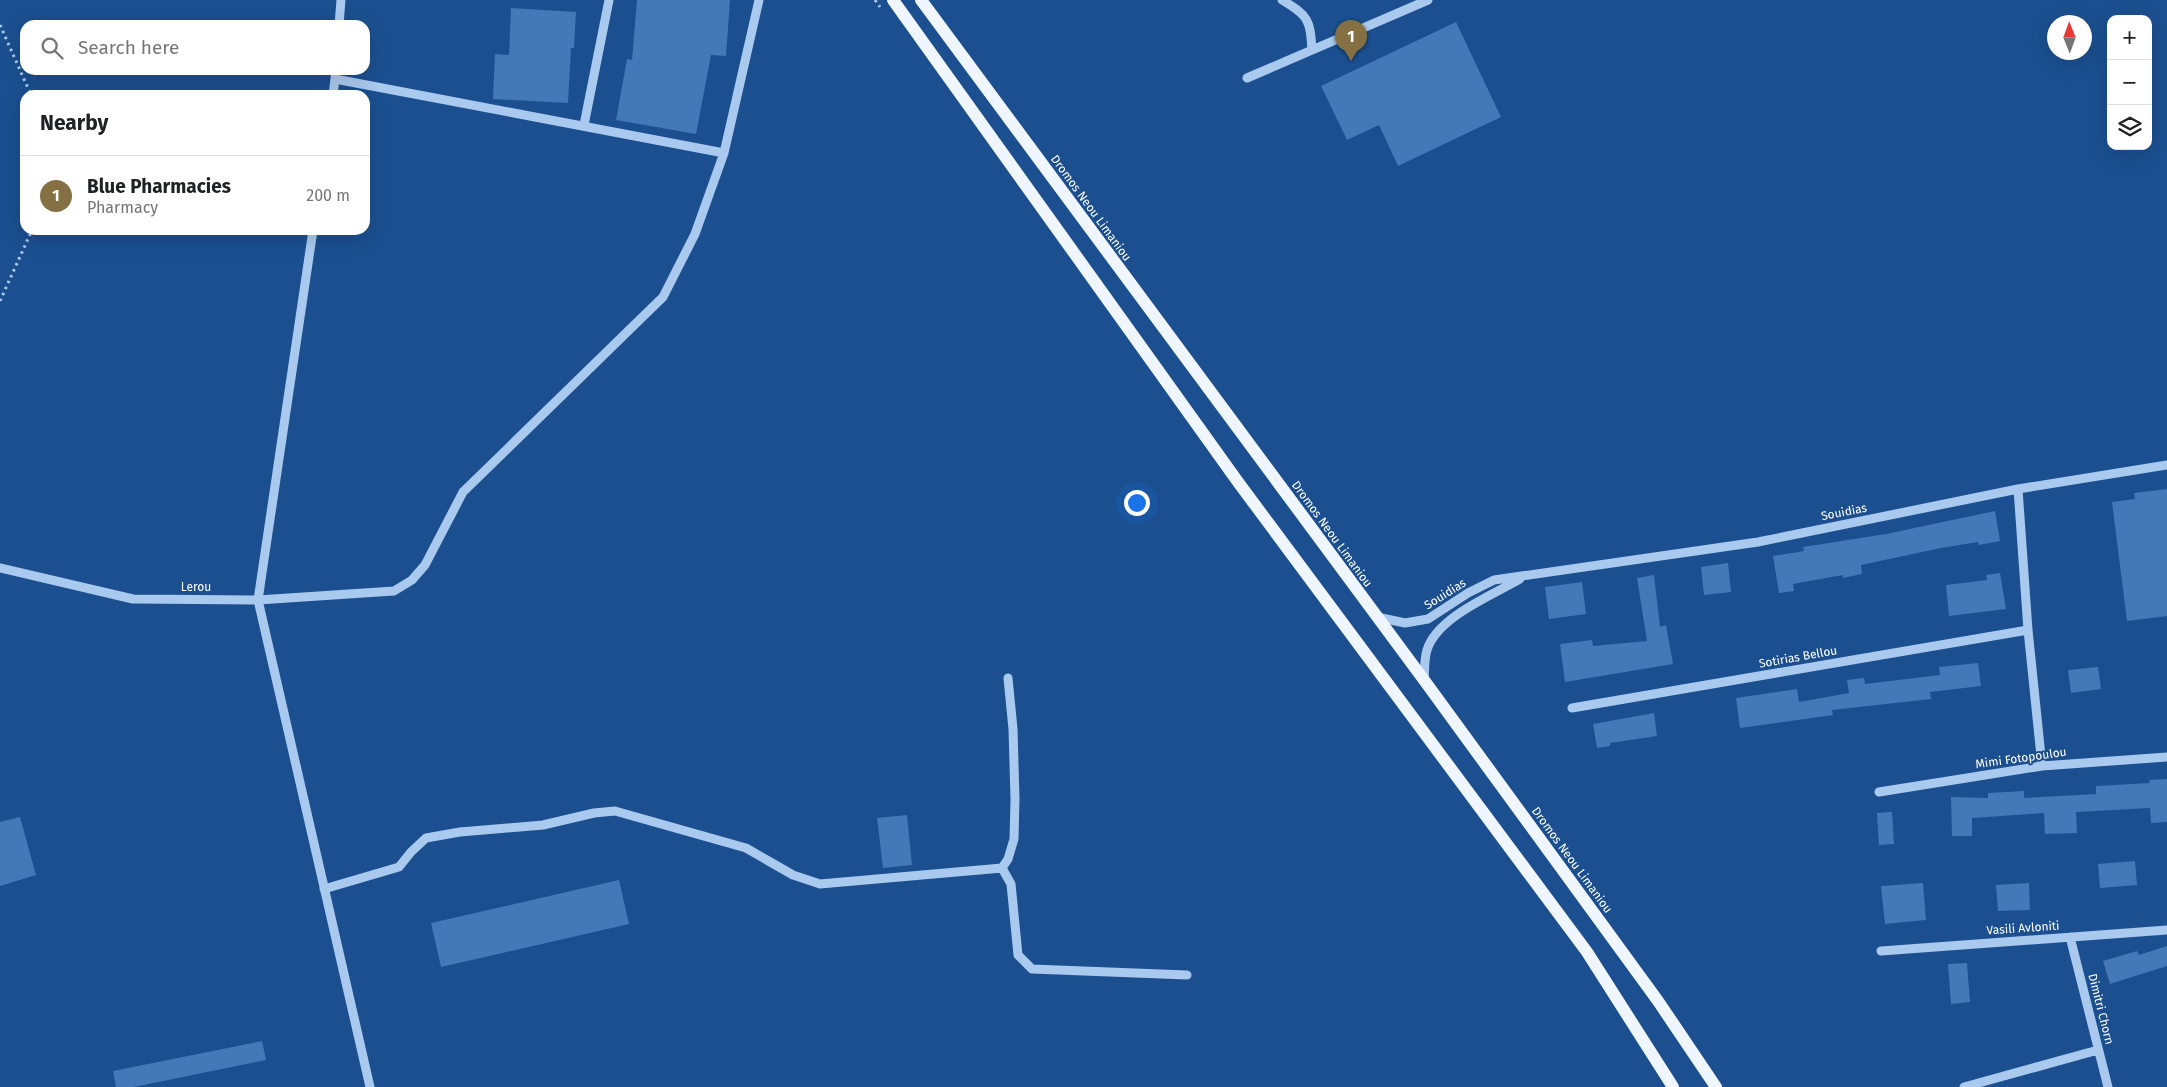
<!DOCTYPE html>
<html lang="en">
<head>
<meta charset="utf-8">
<style>
  :root { --surface:#fff; --page:#f6f6f6; --text:#202124; --muted:#757577; --line:#e0e0e0; --accent:#847042 }
  body { margin:0; font-family:"Fira Sans",sans-serif; background:var(--page); color:var(--text) }
  .controls { position:absolute; right:15px; top:15px; display:grid; overflow:hidden; border-radius:10px; box-shadow:0 5px 20px #0002 }
  .controls button { width:45px; height:45px; display:grid; place-items:center; padding:0; border:0; border-bottom:1px solid var(--line); background:var(--surface); color:var(--text); font:25px sans-serif }
  .compass { position:absolute; left:2047px; top:15px; width:45px; height:45px; border-radius:50%; background:var(--surface); box-shadow:0 5px 20px #0002; rotate:359deg }
  .you { position:absolute; left:1136px; top:502px; width:18px; height:18px; margin:-12px; border:4px solid #fff; border-radius:50%; background:#1a73e8; box-shadow:0 0 0 8px #1a73e833 }
  .badge { display:grid; place-items:center; width:32px; height:32px; border-radius:50%; background:var(--accent); color:#fff; font-size:16px; font-weight:700 }
  .pin { position:absolute; translate:-50% -41px; filter:drop-shadow(0 1px 2px #0008) }
  .pin::after { content:''; position:absolute; top:26px; width:18px; height:15px; background:inherit; clip-path:polygon(0 0,100% 0,50% 100%) }
  .list { margin:0; padding:0; list-style:none }
  h2 { display:flex; justify-content:space-between; align-items:center; height:65px; margin:0; padding:0 20px; font-size:21px }
  h2 small { font-size:16px; font-weight:400; color:var(--muted) }
  .list li { display:grid; grid-template-columns:32px 1fr auto; gap:15px; align-items:center; box-sizing:border-box; height:80px; padding:0 20px; border-top:1px solid var(--line) }
  .list b { display:block; font-size:19px; white-space:nowrap }
  .list p { margin:0; font-size:16px; white-space:nowrap; color:var(--muted) }
  .list em { font-size:16px; font-style:normal; color:var(--muted) }
  .icon { flex:none; width:28px; height:28px; fill:none; stroke:currentColor; stroke-width:2; stroke-linecap:round; stroke-linejoin:round }
  .map { position:relative; flex:none; width:2167px; height:1087px; overflow:hidden }
  .search { position:absolute; background:var(--surface); box-shadow:0 5px 20px #0002; left:20px; top:20px; width:350px; height:55px; display:flex; align-items:center; gap:12px; box-sizing:border-box; padding:0 18px; border-radius:15px; color:var(--muted); font-size:19px }
  .panel { position:absolute; background:var(--surface); box-shadow:0 5px 20px #0002; left:20px; top:90px; width:350px; height:145px; border-radius:15px }
  .map>svg:first-child { display:block }
  .building { fill:#4478b7 }
  .lines { fill:none; stroke-linecap:round; stroke-linejoin:round }
  .path { stroke:#a9c9ee; stroke-width:3; stroke-dasharray:2.5 4; stroke-linecap:butt }
  .minor { stroke:#a9c9ee; stroke-width:9 }
  .major { stroke:#f0f6ff; stroke-width:12 }
  .labels { text-anchor:middle; dominant-baseline:central; stroke-width:4; stroke-linejoin:round; paint-order:stroke }
  .street-label { font-size:12px; fill:#fff; stroke:#1b4f8f }
</style>
</head>
<body>
<div class="map">
<svg width="2167" height="1087" viewBox="0 0 2167 1087">
  <rect width="100%" height="100%" fill="#1b4f8f"/>
  <!-- building -->
  <path class="building" d="M637,0H730L726,56L711,55L696,134L616,120L627,59L632,60Z
    M511,8L576,12L574,48H571L568,103L493,99L495,54L509,55Z
    M1456,22L1501,117L1398,166L1379,125L1347,140L1321,86Z
    M2167,489V616L2127,621L2112,502L2135,499L2134,493Z
    M1995,511L2000,541L1979,545L1978,542L1941,548L1861,565L1862,574L1843,578V575L1793,584L1794,591L1779,593L1773,556L1804,551L1803,547L1886,534Z
    M1728,563L1731,592L1704,595L1701,567Z
    M2000,573L2006,609L1949,616L1946,585L1987,580L1986,575Z
    M1654,575L1660,627L1666,625L1673,664L1565,682L1560,644L1592,640L1593,646L1647,641L1637,578Z
    M1582,582L1586,614L1549,619L1545,587Z
    M1978,663L1981,686L1930,692L1931,699L1832,710L1833,715L1740,728L1736,698L1797,689L1799,702L1849,693L1847,680L1864,678L1865,684L1940,675L1939,667Z
    M2098,667L2101,689L2071,693L2068,670Z
    M1654,713L1657,736L1610,743V746L1597,748L1593,724Z
    M2167,779V822L2151,823L2150,808L2076,812L2077,833L2045,834L2044,813L1972,818V836H1952L1951,797L1988,798V793L2024,791V798L2096,794V786L2150,783L2149,780Z
    M1892,812L1894,844L1879,845L1877,813Z
    M907,815L912,865L883,868L877,818Z
    M20,817L36,875L0,886V822Z
    M2135,861L2137,885L2100,888L2098,864Z
    M619,880L629,924L441,967L431,923Z
    M1923,883L1926,920L1885,924L1881,886Z
    M2029,883L2030,910L1998,911L1996,885Z
    M2167,946V966L2110,984L2103,961L2137,951L2139,955Z
    M1967,963L1970,1002L1951,1004L1948,964Z
    M262,1041L266,1060L134,1087H116L113,1071Z"/>
  <g class="lines">
    <!-- path -->
    <path class="path" d="M875,0L880,7
      M0,25L31,95
      M0,301L32,230"/>
    <!-- minor -->
    <path class="minor" d="M1282,0C1309,16 1310,20 1312,50
      M339,25L341,0
      M1247,78L1428,0
      M335,79L724,153
      M333,95L336,70
      M584,125L609,0
      M313,230L258,600L370,1087
      M2018,489L2028,630L2042,766
      M0,568L133,599L258,600L394,591L412,580L425,565L463,492L663,297L695,234L724,153L759,0
      M1377,617L1405,623L1428,619L1468,593L1494,580L1758,542L2018,489L2167,465
      M1424,680C1425,671 1424,659 1427,650C1437,617 1493,595 1520,579
      M1572,708L2028,630
      M1879,792L2042,766L2167,757
      M1002,868L1011,884L1018,955L1032,969L1187,975
      M1002,868L1008,859L1014,839L1015,799L1013,729L1008,678
      M324,889L399,867L411,852L426,838L460,832L543,825L594,813L615,811L746,848L793,875L820,884L1002,868
      M2070,937L2108,1087
      M1881,951L2167,930
      M1964,1087L2098,1050"/>
    <!-- major -->
    <path class="major" d="M893,0L1238,482L1587,952L1673,1087
      M921,0L1424,680L1658,1001L1716,1087"/>
  </g>
  <g class="labels">
    <!-- street labels -->
    <g class="street-label">
      <text transform="translate(1091 208) rotate(54)">Dromos Neou Limaniou</text>
      <text transform="translate(1844 512) rotate(-11)">Souidias</text>
      <text transform="translate(1332 534) rotate(54)">Dromos Neou Limaniou</text>
      <text x="196" y="587">Lerou</text>
      <text transform="translate(1445 594) rotate(-32)">Souidias</text>
      <text transform="translate(1798 657) rotate(-10)">Sotirias Bellou</text>
      <text transform="translate(2021 758) rotate(-8)">Mimi Fotopoulou</text>
      <text transform="translate(1572 860) rotate(54)">Dromos Neou Limaniou</text>
      <text transform="translate(2023 928) rotate(-4)">Vasili Avloniti</text>
      <text transform="translate(2101 1009) rotate(76)">Dimitri Chorn</text>
    </g>
  </g>
</svg>
<div class="controls">
<button>+</button>
<button>−</button>
<button><svg class="icon" aria-label="layers" viewBox="0 0 24 24"><path d="M12 4l9 5-9 5-9-5zM3 14l9 5 9-5"/></svg></button>
</div>
<svg class="compass" viewBox="-18 -18 36 36"><path d="M0-13l5 13h-10z" fill="#e53935"/><path d="M0 13l5-13h-10z" fill="#757577"/></svg>
<div class="you"></div>
<div class="pin badge" style="left:1351px;top:61px">1</div>
<div class="search"><svg class="icon" aria-label="search" viewBox="0 0 24 24"><circle cx="10" cy="10" r="6"/><path d="M15 15l6 6"/></svg>Search here</div>
<section class="panel">
<h2>Nearby<small></small></h2>
<ul class="list">
<li><span class="badge">1</span><div><b>Blue Pharmacies</b><p>Pharmacy</p></div><em>200 m</em></li>
</ul>
</section>
</div>
</body>
</html>
